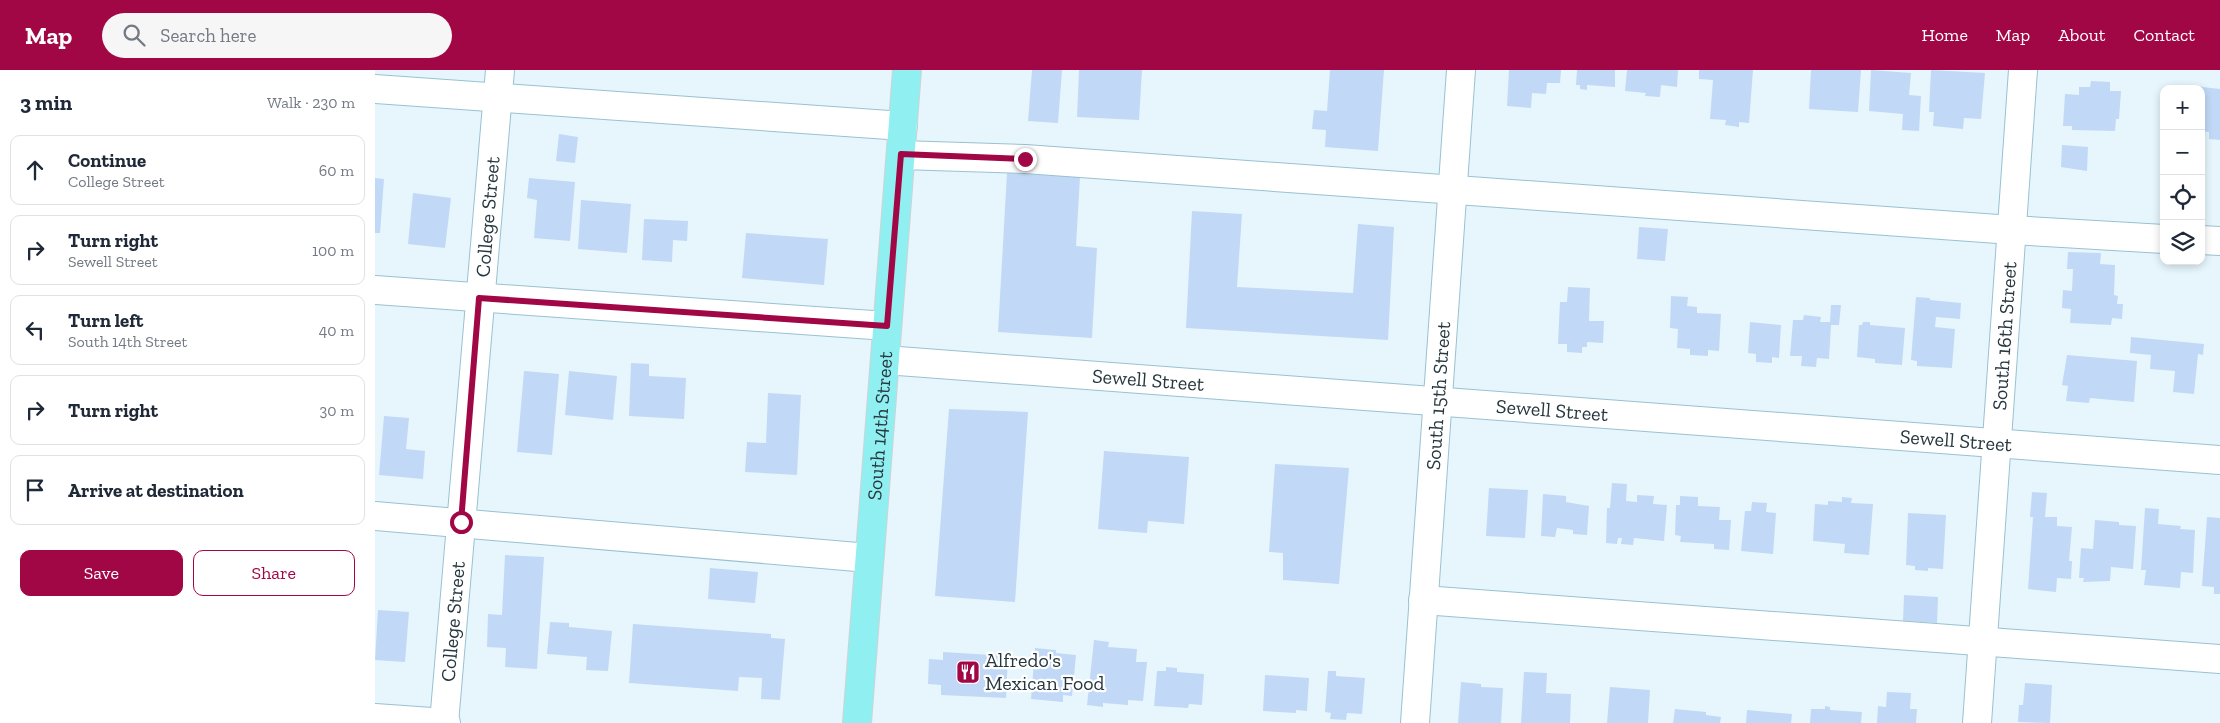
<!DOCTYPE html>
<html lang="en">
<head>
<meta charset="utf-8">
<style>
  :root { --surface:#fff; --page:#f6f6f7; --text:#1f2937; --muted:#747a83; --line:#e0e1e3; --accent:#a10645 }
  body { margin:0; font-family:"Zilla Slab",serif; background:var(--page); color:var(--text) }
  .controls { position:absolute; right:15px; top:15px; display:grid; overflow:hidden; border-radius:10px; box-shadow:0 2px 8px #0003 }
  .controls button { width:45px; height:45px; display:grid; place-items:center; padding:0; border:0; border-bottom:1px solid var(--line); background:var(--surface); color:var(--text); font:25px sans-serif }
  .stop { position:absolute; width:15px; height:15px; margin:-11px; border:4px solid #a10645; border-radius:50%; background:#fff }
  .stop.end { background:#a10645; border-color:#fff; box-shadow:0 1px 5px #0008 }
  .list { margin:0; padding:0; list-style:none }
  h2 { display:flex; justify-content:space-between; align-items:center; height:65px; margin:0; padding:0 20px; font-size:21px }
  h2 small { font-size:16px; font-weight:400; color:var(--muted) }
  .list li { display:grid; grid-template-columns:32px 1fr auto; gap:15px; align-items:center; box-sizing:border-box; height:70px; margin:0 10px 10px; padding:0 10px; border:1px solid var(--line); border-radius:10px }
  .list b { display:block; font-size:19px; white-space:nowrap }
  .list p { margin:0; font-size:16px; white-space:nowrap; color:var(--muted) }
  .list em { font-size:16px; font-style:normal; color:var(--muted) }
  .actions { display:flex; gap:10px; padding:15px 20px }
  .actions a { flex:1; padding:11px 0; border:1px solid var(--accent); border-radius:10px; text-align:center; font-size:18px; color:var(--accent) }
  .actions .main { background:var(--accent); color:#fff }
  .icon { flex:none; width:28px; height:28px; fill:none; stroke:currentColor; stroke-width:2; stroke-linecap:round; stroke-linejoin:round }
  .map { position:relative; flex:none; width:1845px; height:653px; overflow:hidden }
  header { display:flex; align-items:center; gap:30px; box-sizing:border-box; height:70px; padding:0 25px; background:var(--accent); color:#fff }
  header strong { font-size:24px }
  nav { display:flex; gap:28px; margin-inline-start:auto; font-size:18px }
  .search { width:350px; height:45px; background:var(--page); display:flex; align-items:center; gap:12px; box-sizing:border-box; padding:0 18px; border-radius:28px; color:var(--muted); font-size:19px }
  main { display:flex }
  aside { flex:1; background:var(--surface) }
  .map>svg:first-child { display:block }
  .building { fill:#c1d9f6 }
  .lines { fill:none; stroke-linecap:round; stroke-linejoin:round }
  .minor-casing { stroke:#99c1d1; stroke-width:30 }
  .major-casing { stroke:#cfd3d5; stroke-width:30 }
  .minor { stroke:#fff; stroke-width:28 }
  .major { stroke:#90eff0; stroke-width:28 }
  .route { stroke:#a10645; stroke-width:6 }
  .labels { text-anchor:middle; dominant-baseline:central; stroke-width:4.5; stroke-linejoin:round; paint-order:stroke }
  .street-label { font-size:20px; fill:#27373e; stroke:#fff }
  .poi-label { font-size:20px; fill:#27373e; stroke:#fff; text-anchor:start }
</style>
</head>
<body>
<header>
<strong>Map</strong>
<div class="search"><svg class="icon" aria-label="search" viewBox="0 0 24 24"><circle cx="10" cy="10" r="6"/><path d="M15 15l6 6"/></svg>Search here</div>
<nav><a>Home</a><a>Map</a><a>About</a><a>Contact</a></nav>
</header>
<main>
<aside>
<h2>3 min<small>Walk · 230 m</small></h2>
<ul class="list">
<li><svg class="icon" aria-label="ahead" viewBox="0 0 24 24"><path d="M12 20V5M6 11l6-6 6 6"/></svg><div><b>Continue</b><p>College Street</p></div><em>60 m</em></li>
<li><svg class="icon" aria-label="right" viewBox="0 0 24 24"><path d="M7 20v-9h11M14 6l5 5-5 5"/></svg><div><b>Turn right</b><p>Sewell Street</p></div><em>100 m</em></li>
<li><svg class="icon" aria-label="left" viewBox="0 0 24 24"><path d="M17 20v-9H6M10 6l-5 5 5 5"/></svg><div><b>Turn left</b><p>South 14th Street</p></div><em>40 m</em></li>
<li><svg class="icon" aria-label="right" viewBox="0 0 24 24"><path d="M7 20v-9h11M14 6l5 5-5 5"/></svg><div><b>Turn right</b></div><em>30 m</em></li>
<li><svg class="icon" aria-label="arrive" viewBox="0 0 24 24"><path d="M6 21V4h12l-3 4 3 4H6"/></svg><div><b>Arrive at destination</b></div></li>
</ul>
<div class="actions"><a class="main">Save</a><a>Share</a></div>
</aside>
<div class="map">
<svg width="1845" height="653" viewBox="0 0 1845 653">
  <rect width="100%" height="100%" fill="#e6f6fc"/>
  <!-- building -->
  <path class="building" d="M657,0H687L683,53L653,51Z
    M704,0H767L764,50L702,47Z
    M955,0H1009L1003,81L950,77L951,60L937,59L939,40L952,41Z
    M1134,0H1186L1185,13H1172L1171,24L1157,23L1156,38L1132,36Z
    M1202,0H1240V17L1212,15V20L1205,19V15H1201Z
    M1252,0H1303L1302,17L1286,15L1285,27L1270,26L1271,23L1250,21Z
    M1324,0H1378L1374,53L1364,52V57L1350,55L1351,50L1335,49L1338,10L1324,9Z
    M1436,0H1486L1483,42L1434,39Z
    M1496,0L1536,3L1534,25L1546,26L1544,61L1527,60L1528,44L1494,41Z
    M1556,0L1610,3L1606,49L1589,48L1588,59L1558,56L1559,42H1554Z
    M1716,11L1735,12V21H1746L1744,49H1741L1740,61L1697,60V56H1688L1690,24L1704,25V17H1715Z
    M1819,16L1845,19V70L1834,69V62L1826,61V19H1819Z
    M184,64L203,67L200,93L181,91Z
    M1687,75L1713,77L1712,101L1686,97Z
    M632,103L705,107L701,176L722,178L717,268L623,262Z
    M0,108L9,109L5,163H0Z
    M154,108L200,112L195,171L159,168L162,130L152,128Z
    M38,123L76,128L70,178L33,174Z
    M206,130L256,134L252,183L203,179Z
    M817,141L867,144L862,217L978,223L983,154L1019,157L1013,270L811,258Z
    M269,149L313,151L312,171L298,170L297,192L267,190Z
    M1264,157L1293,159L1290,191L1262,189Z
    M371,163L453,169L449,215L367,208Z
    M1693,182L1726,183L1725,194L1740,195L1739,225L1743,226L1742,234H1748L1747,249L1737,248L1736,255L1695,253L1696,239L1687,238L1688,220L1697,221L1698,199H1692Z
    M1193,217L1215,218L1214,251H1229L1228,273L1212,272V277H1207V283L1192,282V274H1183L1185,232H1192Z
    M1296,226L1313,227L1312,236L1322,237V243L1346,244L1344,281L1333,280V286L1315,285V279L1302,278L1303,259L1295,258Z
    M1541,227L1555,228V230L1586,233L1585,249L1561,247L1560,257L1580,259L1577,298L1542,296V291L1536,290Z
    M1456,235H1466L1464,255H1456L1454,289L1442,288L1441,297L1426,296L1427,286H1415L1418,250H1428L1429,245L1446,247L1445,252H1455Z
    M1375,252L1406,255L1404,288L1397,287V293L1381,292V284L1373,283Z
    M1488,252H1495V255L1530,258L1527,295L1500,293V289L1482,287L1484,255H1487Z
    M1756,267L1829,274L1828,285L1823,284L1819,324L1798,322L1800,301L1775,299L1776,285L1755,283Z
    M1692,285L1762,291L1759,332L1715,328L1714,333L1691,331L1693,316L1687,315Z
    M256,293L274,294V306L311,308L309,349L254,346Z
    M149,301L184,304L177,385L142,382Z
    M194,301L242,306L238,350L190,345Z
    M393,323L426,325L422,405L370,402L372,372L391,373Z
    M574,339L653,342L640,532L560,526Z
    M9,346L34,348L31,379L50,381L48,409L4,405Z
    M729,381L814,387L809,454L773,451L772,463L723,459Z
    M900,394L974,398L964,514L908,510V483L894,482Z
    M1237,413L1252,414L1251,431L1262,432V425L1279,426L1278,434L1292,435L1289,471L1259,468L1258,475L1246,474L1247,468H1243L1242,474L1231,473L1232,438H1235Z
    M1114,418L1153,420L1150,468L1111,466Z
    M1657,422L1672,423L1670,447H1682V456L1697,457L1694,491H1697L1696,509L1682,508L1681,522L1653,519L1658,447H1655Z
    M1168,424L1191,426V432L1214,436L1212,465L1198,464V460L1182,458L1180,467L1166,466Z
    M1305,426L1323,427V436L1345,437L1344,450H1356L1354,480L1339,479V474L1305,472L1306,466L1300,465L1301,435H1305Z
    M1467,427L1477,428L1476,433L1498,434L1494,485L1469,483L1470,474L1438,471L1440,434L1453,435V431L1467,432Z
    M1377,432L1392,433L1391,442L1401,443L1398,484L1366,481L1370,441H1376Z
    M1770,438L1784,439L1783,454L1806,456L1805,459L1820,460L1818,503L1806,502L1805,518L1769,515L1771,500H1766Z
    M1533,443L1571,445L1568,499L1553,498V501L1540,500V496L1531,495Z
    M1832,447L1845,448V524H1839V517L1827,516Z
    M1720,450L1744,452V455L1761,456L1758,499L1736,497L1735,511L1708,512L1709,508H1704L1706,478L1718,479Z
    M130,485L169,487L162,599L130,597L131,578L112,577L113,544L127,545Z
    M335,498L383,502L380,533L333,529Z
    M1529,525L1563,527L1562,553L1528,551Z
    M3,540L34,542L30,592L0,590Z
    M175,552L194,553V557L237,561L233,601L211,600L212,587L172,584Z
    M258,554L396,564V568L410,569L405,630L386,629L387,608L364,607L363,621L254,613Z
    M719,570L734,572L733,577L762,579L761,592H772L768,631L753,630V635L728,633V637L712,635Z
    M660,578L681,580V583L701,585L697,626L688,625V632L656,629Z
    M568,582L633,586L631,628L566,625V615L553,614L554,589L568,590Z
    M791,597L802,598V602L829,604L827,635L814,634L813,638L779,636L782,601H791Z
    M953,601H961V606L990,608L987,644L972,643L971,650L955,649L956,643L950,642Z
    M1149,602L1172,603L1171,623L1196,624L1195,653H1146Z
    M890,605L934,608L932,641L921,640V643L888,641Z
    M1086,612L1106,614V617L1128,618L1126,653H1083Z
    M1650,613L1677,615L1675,653L1643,652L1644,635H1648Z
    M1235,617L1275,620L1273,653H1232Z
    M1512,622L1536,623L1535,639H1542L1541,653H1502L1503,636L1511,637Z
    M1450,636L1455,637V640L1487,642L1486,653H1435L1436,639H1450Z
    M1300,639L1331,642V645L1346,647L1345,653H1298Z
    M1372,640L1417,644L1416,653H1371Z"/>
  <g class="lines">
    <!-- minor casing -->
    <g class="minor-casing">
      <g id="minor">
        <path d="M0,19L528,56"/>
        <path d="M526,85L650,89L1637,160L1789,169"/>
        <path d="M1826,170L1845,171"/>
        <path d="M0,220L512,256"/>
        <path id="s1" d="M510,290L1845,390"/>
        <path d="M0,446L494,488"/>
        <path d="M1048,530L1845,589"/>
        <path d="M0,648L71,653"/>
        <path id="s2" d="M69,653L125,0"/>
        <path id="s3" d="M1040,653L1086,0"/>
        <path id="s4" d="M1602,653L1648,0"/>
      </g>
    </g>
    <!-- major casing -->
    <g class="major-casing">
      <g id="major">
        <path id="s5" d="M482,653L532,0"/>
      </g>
    </g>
    <!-- minor -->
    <use href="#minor" class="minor"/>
    <!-- major -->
    <use href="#major" class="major"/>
  </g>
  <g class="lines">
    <!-- route -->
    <path class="route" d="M86,452L104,228L512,256L526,84L650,89"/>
  </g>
  <!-- icons -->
  <defs>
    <g id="restaurant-square" transform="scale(1.25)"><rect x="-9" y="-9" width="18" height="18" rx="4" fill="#a10645" stroke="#fff"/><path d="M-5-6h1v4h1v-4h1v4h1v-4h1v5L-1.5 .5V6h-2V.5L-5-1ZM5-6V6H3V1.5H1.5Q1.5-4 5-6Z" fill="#fff"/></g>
  </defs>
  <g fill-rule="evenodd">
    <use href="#restaurant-square" x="593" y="602"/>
  </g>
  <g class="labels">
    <!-- street labels -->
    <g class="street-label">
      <text stroke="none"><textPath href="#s2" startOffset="508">College Street</textPath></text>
      <text stroke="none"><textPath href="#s4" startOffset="388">South 16th Street</textPath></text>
      <text stroke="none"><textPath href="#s1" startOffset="264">Sewell Street</textPath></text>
      <text stroke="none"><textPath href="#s3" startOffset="328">South 15th Street</textPath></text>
      <text stroke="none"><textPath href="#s1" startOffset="669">Sewell Street</textPath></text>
      <text stroke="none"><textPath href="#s5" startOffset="298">South 14th Street</textPath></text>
      <text stroke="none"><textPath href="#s1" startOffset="1074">Sewell Street</textPath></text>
      <text stroke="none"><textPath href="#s2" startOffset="102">College Street</textPath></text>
    </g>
    <!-- poi labels -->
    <g class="poi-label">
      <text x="610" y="590">Alfredo's<tspan x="610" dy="23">Mexican Food</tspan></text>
    </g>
  </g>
</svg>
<div class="controls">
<button>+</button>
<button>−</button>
<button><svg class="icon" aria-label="locate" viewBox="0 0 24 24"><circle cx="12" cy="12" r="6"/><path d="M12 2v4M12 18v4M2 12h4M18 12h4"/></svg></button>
<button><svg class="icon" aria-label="layers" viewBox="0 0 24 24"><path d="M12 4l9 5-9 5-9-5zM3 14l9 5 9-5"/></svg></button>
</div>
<div class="stop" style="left:86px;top:452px"></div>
<div class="stop end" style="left:650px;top:89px"></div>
</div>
</main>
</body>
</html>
